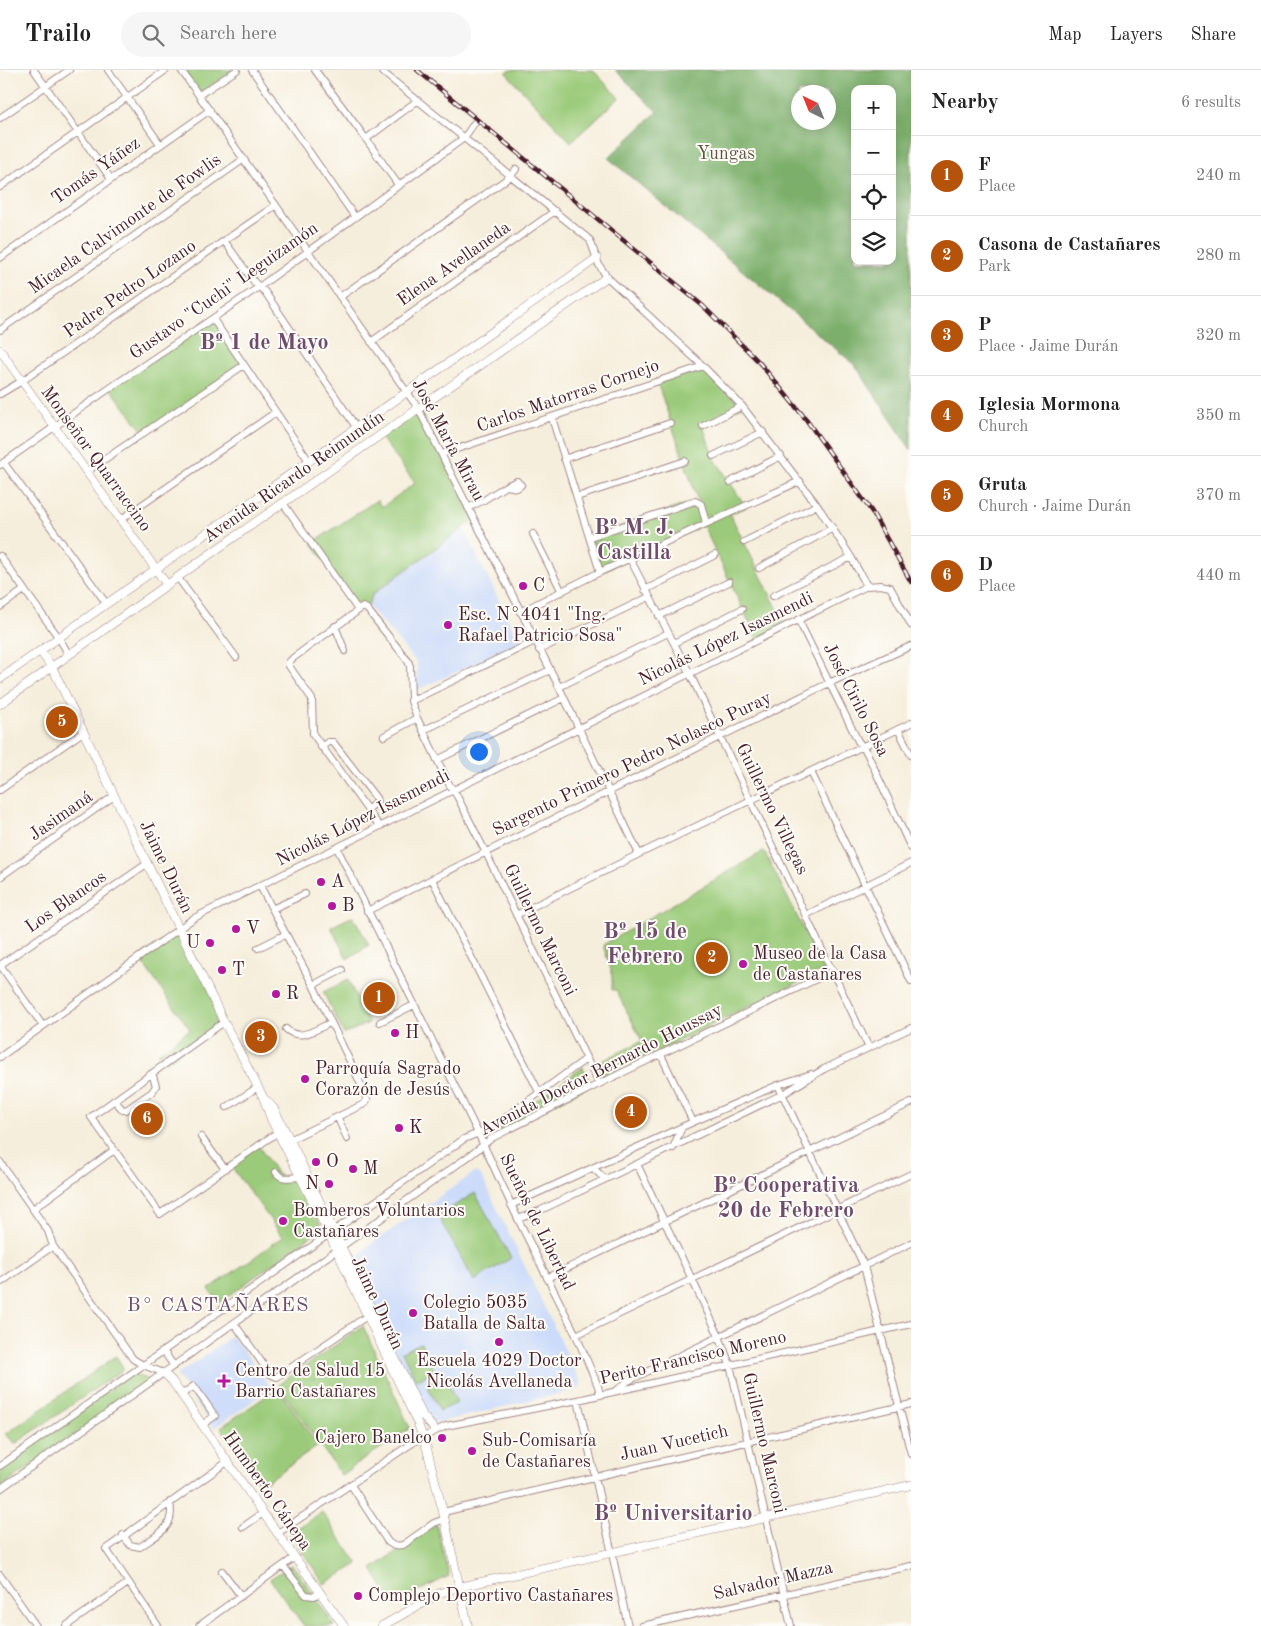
<!DOCTYPE html>
<html lang="en">
<head>
<meta charset="utf-8">
<style>
  :root { --surface:#fff; --page:#f6f6f6; --text:#222; --muted:#767676; --line:#e0e0e0; --accent:#b45309 }
  body { margin:0; font-family:"Old Standard TT",serif; background:var(--page); color:var(--text) }
  .controls { position:absolute; right:15px; top:15px; display:grid; overflow:hidden; border-radius:10px; box-shadow:0 2px 12px #0003 }
  .controls button { width:45px; height:45px; display:grid; place-items:center; padding:0; border:0; border-bottom:1px solid var(--line); background:var(--surface); color:var(--text); font:25px sans-serif }
  .compass { position:absolute; left:791px; top:15px; width:45px; height:45px; border-radius:50%; background:var(--surface); box-shadow:0 2px 12px #0003; rotate:317deg }
  .you { position:absolute; left:478px; top:681px; width:18px; height:18px; margin:-12px; border:4px solid #fff; border-radius:50%; background:#1a73e8; box-shadow:0 0 0 8px #1a73e833 }
  .badge { display:grid; place-items:center; width:32px; height:32px; border-radius:50%; background:var(--accent); color:#fff; font-size:16px; font-weight:700 }
  .pin { position:absolute; translate:-50% -50%; border:2px solid #fff; box-shadow:0 1px 5px #0006 }
  .list { margin:0; padding:0; list-style:none }
  h2 { display:flex; justify-content:space-between; align-items:center; height:65px; margin:0; padding:0 20px; font-size:21px }
  h2 small { font-size:16px; font-weight:400; color:var(--muted) }
  .list li { display:grid; grid-template-columns:32px 1fr auto; gap:15px; align-items:center; box-sizing:border-box; height:80px; padding:0 20px; border-top:1px solid var(--line) }
  .list b { display:block; font-size:19px; white-space:nowrap }
  .list p { margin:0; font-size:16px; white-space:nowrap; color:var(--muted) }
  .list em { font-size:16px; font-style:normal; color:var(--muted) }
  .icon { flex:none; width:28px; height:28px; fill:none; stroke:currentColor; stroke-width:2; stroke-linecap:round; stroke-linejoin:round }
  .map { position:relative; flex:none; width:911px; height:1556px; overflow:hidden }
  header { display:flex; align-items:center; gap:30px; box-sizing:border-box; height:70px; padding:0 25px; background:var(--surface); border-bottom:1px solid var(--line) }
  header strong { font-size:24px }
  nav { display:flex; gap:28px; margin-inline-start:auto; font-size:18px }
  .search { width:350px; height:45px; background:var(--page); display:flex; align-items:center; gap:12px; box-sizing:border-box; padding:0 18px; border-radius:28px; color:var(--muted); font-size:19px }
  main { display:flex }
  aside { flex:1; background:var(--surface) }
  .map>svg:first-child { display:block }
  .built { fill:#ccdbfa }
  .green { fill:#9bcb7a; stroke:#727552 }
  .forest { fill:#7caf6a; stroke:#63674a; fill-rule:evenodd }
  .lines { fill:none; stroke-linecap:round; stroke-linejoin:round }
  .minor-casing { stroke:#a08684; stroke-width:8 }
  .tertiary-casing { stroke:#a08684; stroke-width:9 }
  .minor { stroke:#fff; stroke-width:6 }
  .tertiary { stroke:#fff; stroke-width:8 }
  .rail-casing { stroke:#4a1f2b; stroke-width:4.5 }
  .rail { stroke:#fdfcf7; stroke-width:2.5; stroke-dasharray:8; stroke-linecap:butt }
  .poi-dot { fill:#b5179e; stroke:#fdfcf7; stroke-width:2 }
  .labels { text-anchor:middle; dominant-baseline:central; stroke-width:4; stroke-linejoin:round; paint-order:stroke }
  .park-label { font-size:18px; fill:#625343; stroke:#fdfcf7 }
  .street-label { font-size:18px; fill:#4a1f2b; stroke:#fdfcf7 }
  .poi-label { font-size:18px; fill:#4a1f2b; stroke:#fdfcf7; text-anchor:start }
  .quarter-label { font-size:20px; letter-spacing:1px; fill:#6f4b6c; stroke:#fdfcf7 }
  .district-label { font-size:22px; font-weight:bold; fill:#6f4b6c; stroke:#fdfcf7 }
</style>
</head>
<body>
<header>
<strong>Trailo</strong>
<div class="search"><svg class="icon" aria-label="search" viewBox="0 0 24 24"><circle cx="10" cy="10" r="6"/><path d="M15 15l6 6"/></svg>Search here</div>
<nav><a>Map</a><a>Layers</a><a>Share</a></nav>
</header>
<main>
<div class="map">
<svg width="911" height="1556" viewBox="0 0 911 1556">
  <rect width="100%" height="100%" fill="#fdfcf7"/>
  <filter id="ink" filterUnits="userSpaceOnUse"><feTurbulence type="fractalNoise" baseFrequency=".02" numOctaves="2"/><feDisplacementMap in="SourceGraphic" scale="10" xChannelSelector="R" yChannelSelector="G"/><feConvolveMatrix kernelMatrix="1 2 1 2 8 2 1 2 1" color-interpolation-filters="sRGB"/></filter>
  <filter id="wash" filterUnits="userSpaceOnUse"><feTurbulence type="fractalNoise" baseFrequency=".0096" numOctaves="4" result="noise"/><feDisplacementMap in="SourceGraphic" scale="20" xChannelSelector="R" yChannelSelector="G"/><feGaussianBlur stdDeviation="1.12" result="paint"/><feColorMatrix in="noise" values="0 0 0 0 0 0 0 0 0 0 0 0 0 0 0 0 0 1.4 0 .05"/><feComposite in="paint" operator="in"/></filter>
  <g filter="url(#wash)">
    <rect width="100%" height="100%" fill="#f6eedc"/>
    <!-- built -->
    <path class="built" d="M463,457L520,573L417,620V593L369,537L373,524Z
      M475,1102L481,1105L581,1313L579,1319L435,1353L429,1350L369,1227L371,1225L355,1191L367,1177Z
      M232,1266L272,1318L214,1358L177,1305Z"/>
    <!-- green -->
    <path class="green" d="M181,0H234L199,25Z
      M510,0H593L619,28L571,72L506,3Z
      M213,249L244,295L144,363L110,318Z
      M703,296L742,336L703,356L713,386L746,437L730,444L786,556L758,571L703,455L600,502L590,467L695,431L699,434L657,312Z
      M418,338L474,450L373,524L367,537L358,540L312,473L377,430L382,437L415,413L379,365Z
      M764,781L824,900L652,984L602,1006L596,994L642,971L616,920H612V903L603,875Z
      M353,846L369,875L347,889L331,857Z
      M180,859L223,949L166,993L158,983L190,959L139,888Z
      M348,910L369,953L344,964L323,922Z
      M583,997L591,1015L500,1061V1056Z
      M258,1075L275,1101L267,1108L276,1102L283,1108L300,1107L322,1158L219,1233L209,1219L283,1167L231,1096Z
      M475,1123L511,1188L474,1211L438,1146Z
      M363,1256L410,1358L341,1405L278,1315Z
      M421,1273L435,1301L416,1310L402,1282Z
      M116,1286L124,1299L15,1374L6,1364Z
      M132,1303L151,1311L0,1418V1397Z
      M444,1304L457,1333L440,1341L426,1313Z
      M278,1318L318,1376L260,1416L221,1357Z
      M322,1442L358,1494L324,1514L290,1463Z
      M436,1454L449,1506L393,1534L372,1499Z
      M292,1494L335,1556H304L270,1509Z"/>
    <!-- forest -->
    <path class="forest" d="M615,0H911V380L855,295L608,88L657,42ZM855,19H892V191H855ZM798,22H828V52H798Z"/>
  </g>
  <g filter="url(#ink)">
    <g class="lines">
      <!-- minor casing -->
      <g class="minor-casing">
        <path id="minor" d="M34,0L111,109
          M108,0L160,74
          M181,0L418,338L559,617L639,784
          M252,0L355,147
          M315,0L366,69L399,116
          M380,0L590,170L599,195L607,207L703,296L742,336L817,435L851,487L867,516
          M199,25L237,0
          M0,48L69,0
          M366,69L417,31
          M0,117L166,0
          M225,172L255,213L265,222L356,357
          M0,188L210,40
          M340,227L511,106L516,99
          M213,249L309,391
          M0,260L244,89
          M371,272L555,141
          M0,324L22,311L276,135
          M552,348L600,502
          M703,356L742,336
          M442,384L703,296
          M713,386L763,362
          M564,389L670,353
          M4,393L106,533
          M0,395L110,318L259,217L464,68L475,52
          M86,402L244,295
          M730,412L781,386
          M577,427L685,391
          M283,433L358,540
          M468,438L484,430L504,417L517,411L521,415L517,418L507,416
          M120,450L276,342
          M533,464L562,522
          M590,467L695,431L701,434L706,453
          M744,472L817,435
          M0,486L59,568L69,585
          M630,489L690,604L869,978
          M759,498L833,458
          M178,508L236,587
          M645,520L715,485
          M773,526L851,487
          M0,537L24,520
          M520,542L600,502L800,411
          M659,546L729,512
          M799,551L858,671L867,683L911,778
          M335,556L345,581
          M674,573L742,539
          M539,580L649,527
          M559,617L668,563
          M411,631L535,571
          M898,659L911,685
          M424,660L550,600
          M384,666L417,648
          M321,677L328,672H333L376,728L377,732L368,739
          M437,690L564,628
          M811,702L911,911
          M0,720L83,662
          M379,756L313,664L312,629L289,596V592L293,588L363,537L367,539L408,591L410,596L411,631L417,648L449,714L457,726L486,783L599,1014
          M337,778L478,1063L518,1149L576,1265L598,1316L600,1325
          M0,807L114,726
          M432,809L539,1022
          M260,816L313,915L358,1008L367,1030L364,1034L285,1072
          M272,839L305,824
          M367,841L829,613L911,576
          M516,845L639,784L911,653
          M806,845L911,793
          M258,878L286,864
          M0,895L148,793
          M0,895L43,956
          M313,915L342,900
          M224,952L91,1047L160,1144L278,1062
          M380,952L414,935
          M286,959C299,972 317,959 330,953
          M661,985L693,1052
          M0,987L194,848L867,516L881,515L890,517L911,555
          M358,1008L382,996
          M778,1015L864,1196L911,1384
          M114,1030L123,1040H126L152,1022L156,1016L152,1003
          M227,1037L258,1017
          M338,1048L347,1069
          M201,1067L225,1099
          M673,1078L682,1057
          M0,1092L48,1161L53,1176L133,1289L143,1295L164,1303
          M637,1094L719,1266L730,1295L791,1556
          M593,1098L605,1109
          M276,1102C281,1111 292,1107 300,1107
          M511,1135L693,1052L778,1015L811,1004
          M33,1139L114,1080
          M518,1149L539,1141L783,1024L824,999L911,958
          M547,1208L911,1033
          M0,1213L53,1176
          M234,1253L270,1304L277,1307L367,1246
          M576,1265L911,1104
          M164,1282L174,1296
          M616,1321L628,1311L911,1173
          M181,1325L194,1316L215,1346L202,1355
          M578,1330L628,1556
          M0,1396L464,1069L491,1058L586,989
          M351,1415L388,1472L394,1476L403,1475L434,1453L445,1449
          M0,1419L472,1084L492,1068L599,1014L833,901
          M443,1442L911,1334
          M243,1457L263,1443
          M278,1463L417,1370L446,1356L578,1330L911,1254
          M123,1465L130,1475L140,1477C159,1463 175,1459 170,1432
          M284,1497L306,1525L314,1526L321,1523
          M222,1501L241,1526
          M0,1505L36,1556
          M66,1556L128,1513
          M158,1556L106,1479L227,1392
          M199,1556L295,1487
          M642,1556L911,1496"/>
      </g>
      <!-- tertiary casing -->
      <g class="tertiary-casing">
        <path id="tertiary" d="M0,280L167,515
          M40,581L52,597L224,952L263,1027L271,1049L329,1164L418,1354L427,1379L443,1442L468,1556
          M0,609L597,188
          M0,634L220,477L607,207
          M266,1030L274,1039L290,1070L423,1346L435,1360
          M164,1303L172,1311L263,1443L344,1556
          M382,1556L440,1523L459,1517L911,1415"/>
      </g>
      <!-- minor -->
      <use href="#minor" class="minor"/>
      <!-- tertiary -->
      <use href="#tertiary" class="tertiary"/>
      <!-- rail casing -->
      <g class="rail-casing">
        <path id="rail" d="M417,0L703,236L758,291L805,348L872,442L911,512"/>
      </g>
      <!-- rail -->
      <use href="#rail" class="rail"/>
    </g>
  </g>
  <!-- markers -->
  <g class="poi-dot">
    <circle cx="523" cy="516" r="5"/>
    <circle cx="448" cy="555" r="5"/>
    <circle cx="321" cy="812" r="5"/>
    <circle cx="332" cy="836" r="5"/>
    <circle cx="236" cy="859" r="5"/>
    <circle cx="210" cy="873" r="5"/>
    <circle cx="743" cy="894" r="5"/>
    <circle cx="222" cy="900" r="5"/>
    <circle cx="276" cy="924" r="5"/>
    <circle cx="395" cy="963" r="5"/>
    <circle cx="305" cy="1009" r="5"/>
    <circle cx="399" cy="1058" r="5"/>
    <circle cx="316" cy="1092" r="5"/>
    <circle cx="353" cy="1099" r="5"/>
    <circle cx="329" cy="1114" r="5"/>
    <circle cx="283" cy="1151" r="5"/>
    <circle cx="413" cy="1243" r="5"/>
    <circle cx="499" cy="1272" r="5"/>
    <path d="M221.5 1303.5h5v5h5v5h-5v5h-5v-5h-5v-5h5z"/>
    <circle cx="442" cy="1368" r="5"/>
    <circle cx="472" cy="1381" r="5"/>
    <circle cx="358" cy="1526" r="5"/>
  </g>
  <g class="labels">
    <!-- park labels -->
    <g class="park-label">
      <text x="726" y="84">Yungas</text>
    </g>
    <!-- street labels -->
    <g class="street-label">
      <text transform="translate(96 101) rotate(-35)">Tomás Yáñez</text>
      <text transform="translate(125 154) rotate(-35)">Micaela Calvimonte de Fowlis</text>
      <text transform="translate(454 194) rotate(-35)">Elena Avellaneda</text>
      <text transform="translate(130 219) rotate(-35)">Padre Pedro Lozano</text>
      <text transform="translate(224 221) rotate(-35)">Gustavo "Cuchi" Leguizamón</text>
      <text transform="translate(568 326) rotate(-19)">Carlos Matorras Cornejo</text>
      <text transform="translate(448 370) rotate(62)">José María Mirau</text>
      <text transform="translate(96 389) rotate(54)">Monseñor Quarraccino</text>
      <text transform="translate(294 407) rotate(-35)">Avenida Ricardo Reimundín</text>
      <text transform="translate(726 569) rotate(-26)">Nicolás López Isasmendi</text>
      <text transform="translate(856 630) rotate(63)">José Cirilo Sosa</text>
      <text transform="translate(632 694) rotate(-26)">Sargento Primero Pedro Nolasco Puray</text>
      <text transform="translate(772 739) rotate(64)">Guillermo Villegas</text>
      <text transform="translate(61 746) rotate(-35)">Jasimaná</text>
      <text transform="translate(363 748) rotate(-27)">Nicolás López Isasmendi</text>
      <text transform="translate(166 797) rotate(64)">Jaime Durán</text>
      <text transform="translate(66 832) rotate(-35)">Los Blancos</text>
      <text transform="translate(540 860) rotate(64)">Guillermo Marconi</text>
      <text transform="translate(601 1000) rotate(-27)">Avenida Doctor Bernardo Houssay</text>
      <text transform="translate(537 1152) rotate(64)">Sueños de Libertad</text>
      <text transform="translate(377 1233) rotate(65)">Jaime Durán</text>
      <text transform="translate(693 1288) rotate(-13)">Perito Francisco Moreno</text>
      <text transform="translate(674 1373) rotate(-13)">Juan Vucetich</text>
      <text transform="translate(764 1373) rotate(77)">Guillermo Marconi</text>
      <text transform="translate(267 1421) rotate(55)">Humberto Cánepa</text>
      <text transform="translate(773 1511) rotate(-13)">Salvador Mazza</text>
    </g>
    <!-- poi labels -->
    <g class="poi-label">
      <text x="533" y="516">C</text>
      <text x="458" y="545">Esc. N°4041 "Ing.<tspan x="458" dy="21">Rafael Patricio Sosa"</tspan></text>
      <text x="331" y="812">A</text>
      <text x="342" y="836">B</text>
      <text x="246" y="859">V</text>
      <text x="200" y="873" text-anchor="end">U</text>
      <text x="753" y="884">Museo de la Casa<tspan x="753" dy="21">de Castañares</tspan></text>
      <text x="232" y="900">T</text>
      <text x="286" y="924">R</text>
      <text x="405" y="963">H</text>
      <text x="315" y="999">Parroquía Sagrado<tspan x="315" dy="21">Corazón de Jesús</tspan></text>
      <text x="409" y="1058">K</text>
      <text x="326" y="1092">O</text>
      <text x="363" y="1099">M</text>
      <text x="319" y="1114" text-anchor="end">N</text>
      <text x="293" y="1141">Bomberos Voluntarios<tspan x="293" dy="21">Castañares</tspan></text>
      <text x="423" y="1233">Colegio 5035<tspan x="423" dy="21">Batalla de Salta</tspan></text>
      <text x="499" y="1291" text-anchor="middle">Escuela 4029 Doctor<tspan x="499" dy="21">Nicolás Avellaneda</tspan></text>
      <text x="235" y="1301">Centro de Salud 15<tspan x="235" dy="21">Barrio Castañares</tspan></text>
      <text x="432" y="1368" text-anchor="end">Cajero Banelco</text>
      <text x="482" y="1371">Sub-Comisaría<tspan x="482" dy="21">de Castañares</tspan></text>
      <text x="368" y="1526">Complejo Deportivo Castañares</text>
    </g>
    <!-- quarter labels -->
    <g class="quarter-label">
      <text x="218" y="1236">B° CASTAÑARES</text>
    </g>
    <!-- district labels -->
    <g class="district-label">
      <text x="264" y="273">Bº 1 de Mayo</text>
      <text x="634" y="458">Bº M. J.<tspan x="634" dy="25">Castilla</tspan></text>
      <text x="645" y="862">Bº 15 de<tspan x="645" dy="25">Febrero</tspan></text>
      <text x="786" y="1116">Bº Cooperativa<tspan x="786" dy="25">20 de Febrero</tspan></text>
      <text x="673" y="1444">Bº Universitario</text>
    </g>
  </g>
</svg>
<div class="controls">
<button>+</button>
<button>−</button>
<button><svg class="icon" aria-label="locate" viewBox="0 0 24 24"><circle cx="12" cy="12" r="6"/><path d="M12 2v4M12 18v4M2 12h4M18 12h4"/></svg></button>
<button><svg class="icon" aria-label="layers" viewBox="0 0 24 24"><path d="M12 4l9 5-9 5-9-5zM3 14l9 5 9-5"/></svg></button>
</div>
<svg class="compass" viewBox="-18 -18 36 36"><path d="M0-13l5 13h-10z" fill="#e53935"/><path d="M0 13l5-13h-10z" fill="#767676"/></svg>
<div class="you"></div>
<div class="pin badge" style="left:379px;top:928px">1</div>
<div class="pin badge" style="left:712px;top:888px">2</div>
<div class="pin badge" style="left:261px;top:967px">3</div>
<div class="pin badge" style="left:631px;top:1042px">4</div>
<div class="pin badge" style="left:62px;top:652px">5</div>
<div class="pin badge" style="left:147px;top:1049px">6</div>
</div>
<aside>
<h2>Nearby<small>6 results</small></h2>
<ul class="list">
<li><span class="badge">1</span><div><b>F</b><p>Place</p></div><em>240 m</em></li>
<li><span class="badge">2</span><div><b>Casona de Castañares</b><p>Park</p></div><em>280 m</em></li>
<li><span class="badge">3</span><div><b>P</b><p>Place · Jaime Durán</p></div><em>320 m</em></li>
<li><span class="badge">4</span><div><b>Iglesia Mormona</b><p>Church</p></div><em>350 m</em></li>
<li><span class="badge">5</span><div><b>Gruta</b><p>Church · Jaime Durán</p></div><em>370 m</em></li>
<li><span class="badge">6</span><div><b>D</b><p>Place</p></div><em>440 m</em></li>
</ul>
</aside>
</main>
</body>
</html>
